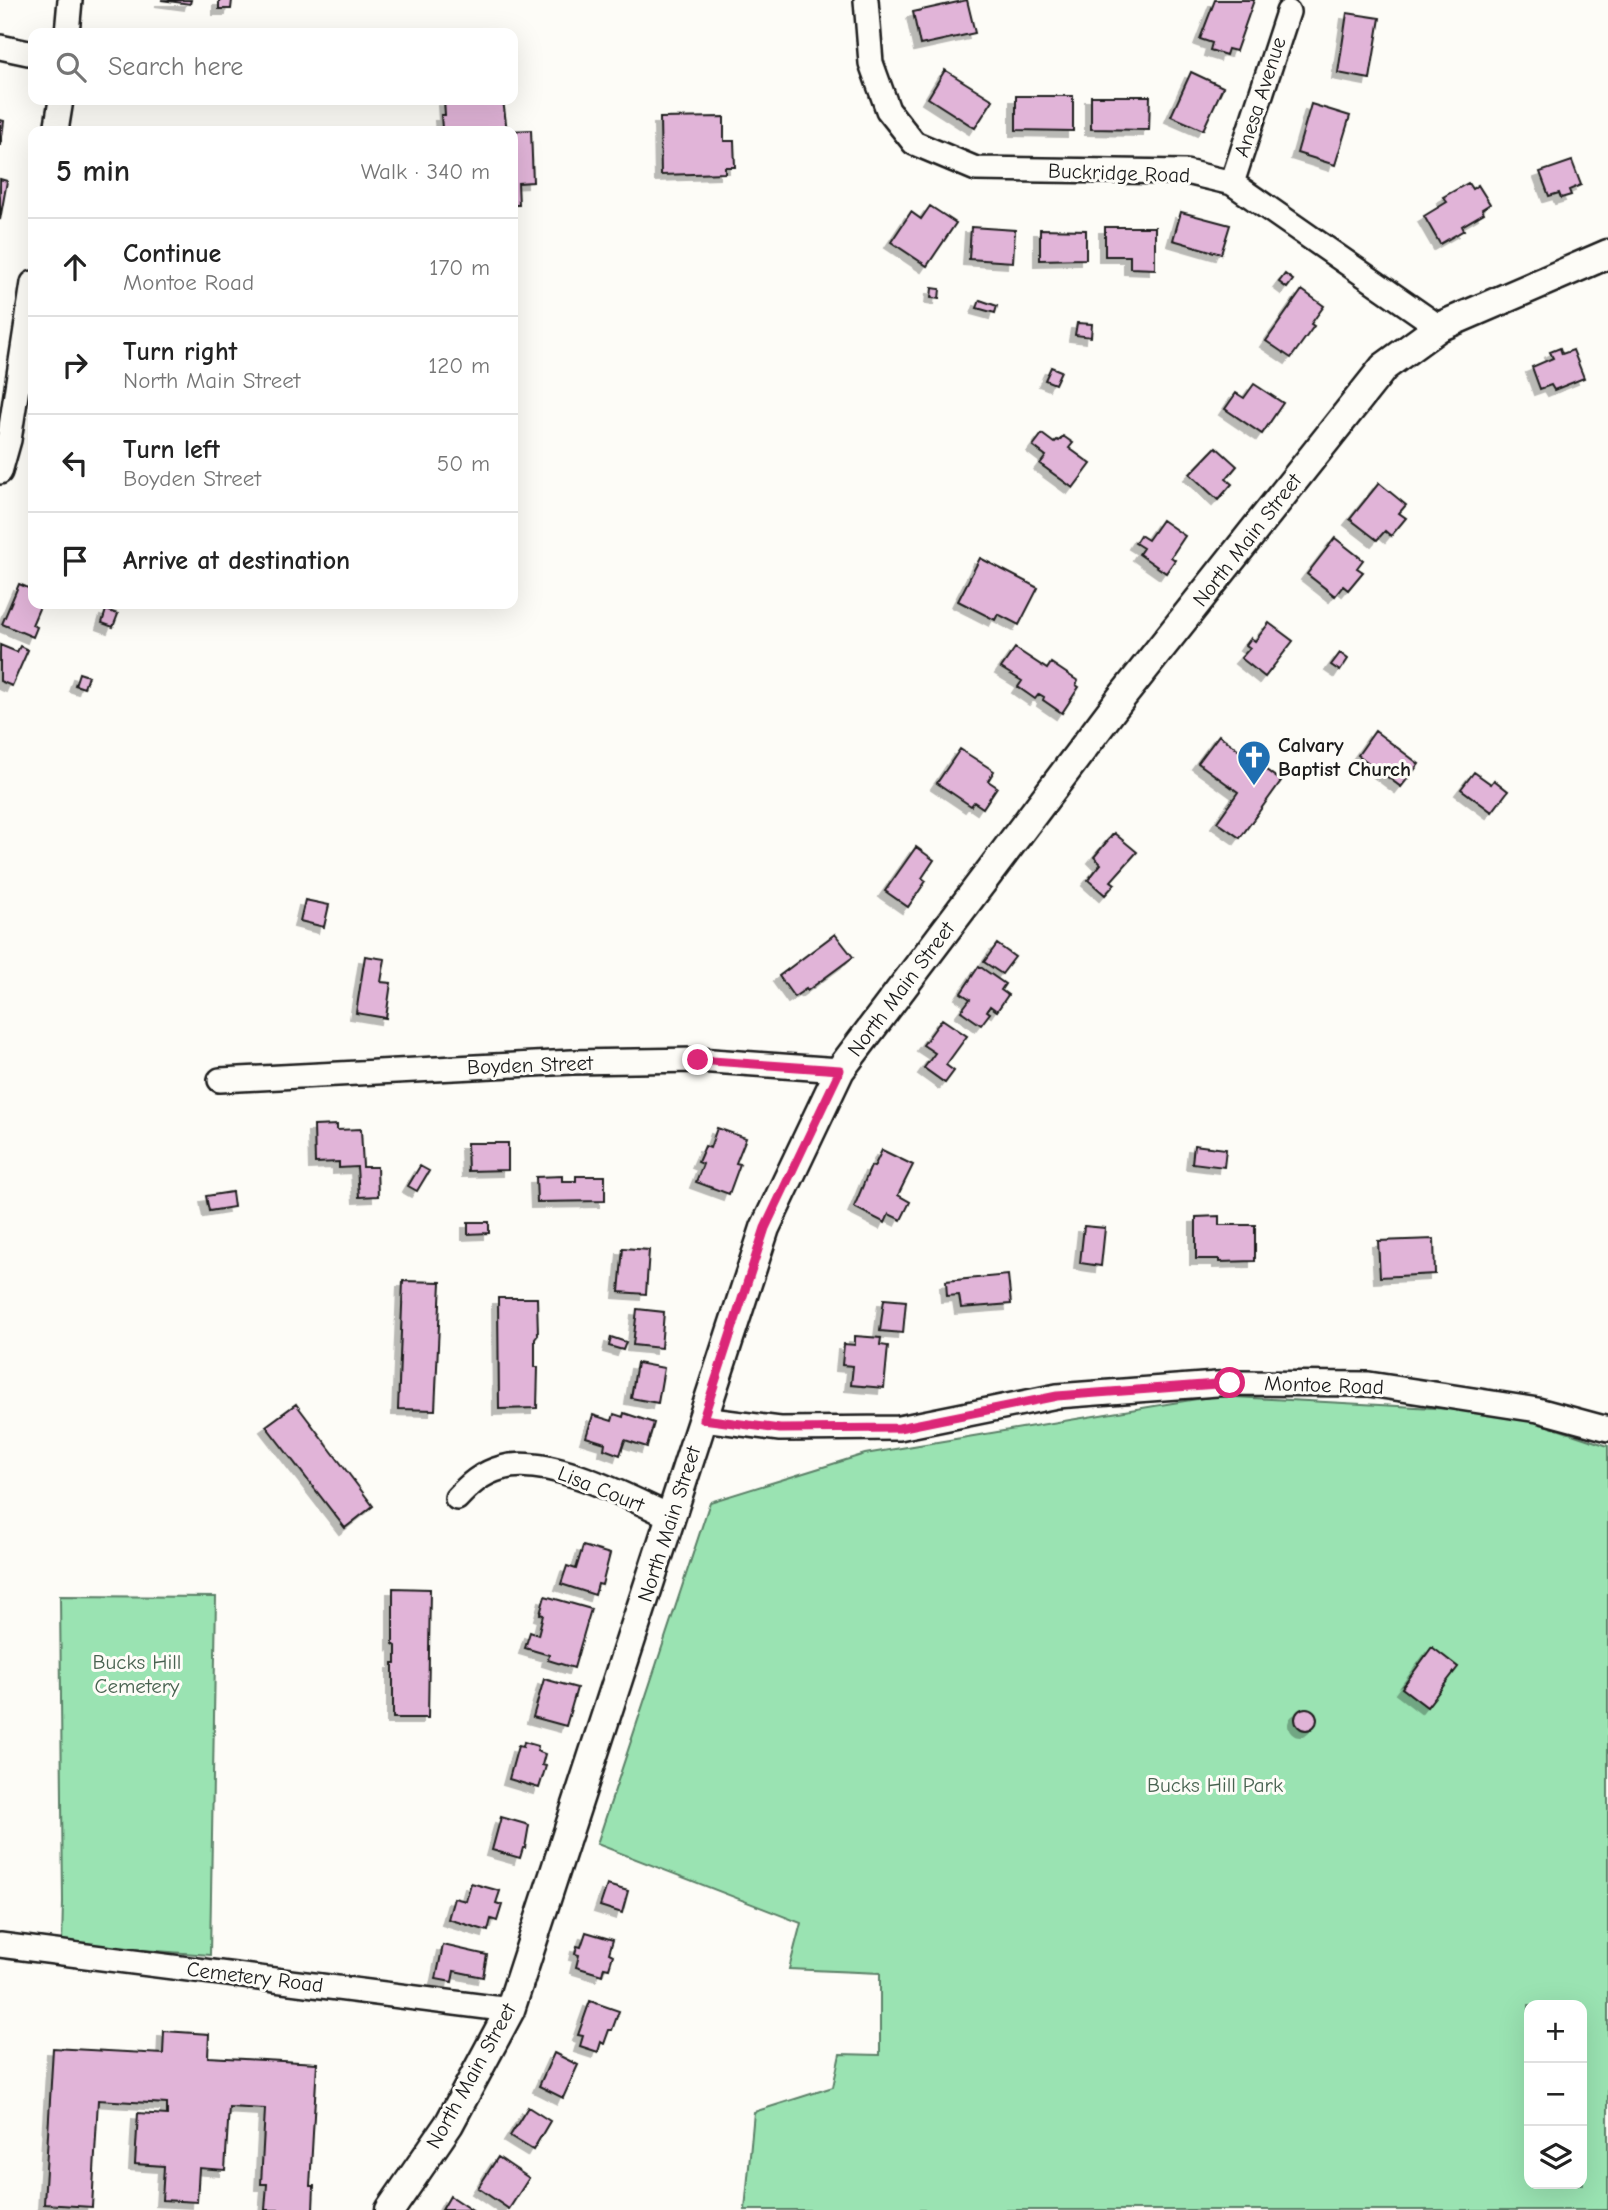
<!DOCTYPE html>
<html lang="en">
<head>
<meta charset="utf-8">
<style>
  :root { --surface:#fff; --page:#f6f6f6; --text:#222; --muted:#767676; --line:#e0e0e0 }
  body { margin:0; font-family:"Comic Neue",sans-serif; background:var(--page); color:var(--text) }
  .controls { position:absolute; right:21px; bottom:21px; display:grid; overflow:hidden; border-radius:14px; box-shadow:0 7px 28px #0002 }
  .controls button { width:63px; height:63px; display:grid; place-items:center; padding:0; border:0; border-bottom:2px solid var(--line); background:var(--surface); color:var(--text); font:35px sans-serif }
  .stop { position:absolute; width:21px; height:21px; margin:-16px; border:5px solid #db2777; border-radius:50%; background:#fff }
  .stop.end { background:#db2777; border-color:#fff; box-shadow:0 2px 7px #0008 }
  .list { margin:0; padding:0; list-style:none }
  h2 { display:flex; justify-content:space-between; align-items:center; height:91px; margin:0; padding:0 28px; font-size:30px }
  h2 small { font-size:23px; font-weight:400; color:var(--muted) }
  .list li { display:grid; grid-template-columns:46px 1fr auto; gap:21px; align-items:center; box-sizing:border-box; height:98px; padding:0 28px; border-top:2px solid var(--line) }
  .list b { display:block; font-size:26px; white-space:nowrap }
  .list p { margin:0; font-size:23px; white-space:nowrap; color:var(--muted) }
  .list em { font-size:23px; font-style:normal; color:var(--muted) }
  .icon { flex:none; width:38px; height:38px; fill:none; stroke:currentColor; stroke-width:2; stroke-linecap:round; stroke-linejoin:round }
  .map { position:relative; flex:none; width:1608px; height:2210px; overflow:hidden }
  .search { position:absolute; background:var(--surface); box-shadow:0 7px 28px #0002; left:28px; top:28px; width:490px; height:77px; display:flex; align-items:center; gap:18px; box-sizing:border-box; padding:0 24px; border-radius:14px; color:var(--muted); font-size:26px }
  .panel { position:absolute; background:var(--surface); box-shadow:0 7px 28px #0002; left:28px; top:126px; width:490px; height:483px; border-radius:14px }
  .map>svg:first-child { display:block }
  .green { fill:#9ae3b2; stroke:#5b8067; stroke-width:2; fill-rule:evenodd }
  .building { fill:#e1b4d8; stroke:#1c1c1c; stroke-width:2; filter:url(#shadow) }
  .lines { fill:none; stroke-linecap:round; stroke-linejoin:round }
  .minor-casing { stroke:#1c1c1c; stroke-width:28 }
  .major-casing { stroke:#1c1c1c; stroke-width:33 }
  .minor { stroke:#fdfcf7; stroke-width:23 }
  .major { stroke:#fdfcf7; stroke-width:28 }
  .route { stroke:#db2777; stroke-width:9 }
  .labels { text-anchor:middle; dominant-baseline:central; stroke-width:6; stroke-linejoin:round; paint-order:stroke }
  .street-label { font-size:21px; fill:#1c1c1c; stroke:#fdfcf7 }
  .poi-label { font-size:21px; font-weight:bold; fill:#1c1c1c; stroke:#fdfcf7; text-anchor:start }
  .park-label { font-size:21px; fill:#486250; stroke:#fdfcf7 }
</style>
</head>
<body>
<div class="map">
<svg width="1608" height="2210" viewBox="0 0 1608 2210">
  <defs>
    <filter id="shadow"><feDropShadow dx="-6" dy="6" stdDeviation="0" flood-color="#0004"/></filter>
  </defs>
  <rect width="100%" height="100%" fill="#fdfcf7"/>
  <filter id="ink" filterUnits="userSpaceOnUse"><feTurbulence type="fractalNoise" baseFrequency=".0143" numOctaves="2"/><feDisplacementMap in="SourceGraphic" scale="14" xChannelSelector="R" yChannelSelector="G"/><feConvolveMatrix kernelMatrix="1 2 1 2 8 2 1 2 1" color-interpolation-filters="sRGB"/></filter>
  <g filter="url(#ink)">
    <!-- green -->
    <path class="green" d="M1215,1396L1506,1412L1608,1446V2210H745L754,2112L833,2087L840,2054L880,2055V1973L789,1969L801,1923L597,1844L710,1502L865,1454ZM1529,2005H1582V2184H1529Z
      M60,1596L216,1597L210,1955L62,1944L63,1902Z"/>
    <!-- building -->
    <path class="building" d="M161,0H191L190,4Z
      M219,0H232L231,9H219Z
      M967,0L975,33L920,45L913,12Z
      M1215,0H1254L1236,51L1228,49L1226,55L1210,50L1212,43L1200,39Z
      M1347,13L1380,18L1370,79L1338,73Z
      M945,70L993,100L975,128L928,98Z
      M1191,72L1223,87L1203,130L1171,116Z
      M1016,96H1073V131L1016,130Z
      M1091,96H1150L1149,130L1091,129Z
      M444,100H503L507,131L531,130L533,182L518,183L519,205H513V131H417L442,129L441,115H445Z
      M1311,104L1350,116L1335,165L1297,153Z
      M724,117V141H734L735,167H725V173L661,175L660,118Z
      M0,120L4,121L1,145H0Z
      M1572,161L1581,185L1569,190L1571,195L1561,198L1559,193L1549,196L1540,172Z
      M0,179L7,181L0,220Z
      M1468,183L1472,189L1478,185L1490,204L1482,209L1484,213L1462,226L1464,230L1440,244L1424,216L1447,202L1443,197Z
      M930,206L956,223L927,266L891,242L911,212L921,219Z
      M1181,212L1230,225L1221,254L1173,240Z
      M971,227L1015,230L1013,262L969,259Z
      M1105,227H1155V269L1130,268V256H1105Z
      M1040,229L1086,230V259L1040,260Z
      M1285,274L1293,280L1287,288L1279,282Z
      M932,288L940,289L939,299L931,298Z
      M1302,290L1324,306L1311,324L1314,326L1291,358L1266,341Z
      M980,300L997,306L995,313L977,308Z
      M1077,323L1092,324L1091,337L1075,335Z
      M1560,348L1562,354L1573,350L1584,378L1554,390L1551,385L1540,389L1532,367L1553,358L1550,352Z
      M1051,367L1061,371L1055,384L1045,380Z
      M1254,384L1283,403L1262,434L1225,409L1236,393L1244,398Z
      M1042,434L1054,443L1057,440L1059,441L1063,436L1073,443L1069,448L1091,464L1073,488L1040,464L1046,456L1033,446Z
      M1216,447L1237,466L1226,479L1232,484L1218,500L1190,474Z
      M1379,483L1406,505L1399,513L1406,518L1391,536L1385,531L1377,540L1350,519Z
      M1162,520L1185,536L1171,557L1175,560L1166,573L1139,554L1143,548L1135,543L1140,535L1148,540Z
      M1335,538L1363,560L1357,568L1363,572L1348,590L1343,586L1335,596L1307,574Z
      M980,558L1038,588L1019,625L998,614L995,620L958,601Z
      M19,584L33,590V604H41L32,625L37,627L33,637L2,624Z
      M106,610L118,614L113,627L102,623Z
      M1269,623L1293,641L1265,677L1241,658L1250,648L1246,645L1251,638L1255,641Z
      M0,645L17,652L20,646L28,650L12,686L0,681Z
      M1015,648L1047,669L1051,663L1078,681L1076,685L1079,687L1062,713L1043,700L1044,697L1039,694L1035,699L1018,687L1022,681L1001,668Z
      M1340,653L1348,659L1340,671L1331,665Z
      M79,673L88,676L84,688L75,685Z
      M1375,731L1419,764L1401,787L1358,755Z
      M1219,735L1281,781L1240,838L1217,822L1238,792L1198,763Z
      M960,749L994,771L988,781L997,787L983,808L974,802L971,806L937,783Z
      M1474,772L1491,784L1494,780L1508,791L1492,812L1461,789Z
      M1114,833L1137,852L1111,881L1115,884L1105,895L1088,880L1101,864L1094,857Z
      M916,847L934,860L922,878L926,881L908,907L885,891Z
      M305,900L329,905L324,927L300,921Z
      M835,934L853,957L807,991L806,989L794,997L779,976Z
      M997,944L1015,957L1002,974L984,962Z
      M365,956L385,959L381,982L391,983L386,1018L356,1013Z
      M979,966L1005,984L1001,990L1008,995L997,1011L990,1006L987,1011L990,1013L981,1025L961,1011L970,999L961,993Z
      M942,1019L967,1036L946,1065L954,1071L945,1083L924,1068L935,1053L923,1045Z
      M337,1125V1130L361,1129L363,1167H377L378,1196L359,1197L357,1167L339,1168V1162L315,1163L314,1126Z
      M717,1128L746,1138L736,1163L740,1164L729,1194L696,1182L703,1164L698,1162L705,1146L710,1148Z
      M467,1143H508V1170L468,1171Z
      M1194,1145L1226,1149L1224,1167L1192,1163Z
      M882,1150L913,1165L898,1195L910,1202L901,1220L889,1214L885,1223L854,1207L871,1166L874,1167Z
      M420,1166L429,1171L417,1191L408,1186Z
      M562,1176V1181H576V1176H605V1201L537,1202L536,1177Z
      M232,1192L234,1207L209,1211L206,1196Z
      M1219,1216V1225H1255V1261L1219,1262V1259H1196V1217Z
      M468,1222H489V1233L468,1234Z
      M1084,1226L1105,1228L1101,1266L1080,1263Z
      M1434,1239L1435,1274L1380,1277L1378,1241Z
      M623,1248L649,1250L646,1294L619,1292Z
      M1008,1275L1011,1304L961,1308L959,1295L947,1296L946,1281Z
      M403,1281L441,1282L435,1410L398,1409Z
      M498,1298H537L538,1335L535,1339V1367H538L537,1408L499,1409Z
      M884,1299L906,1301L903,1333L880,1331Z
      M637,1309L664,1312L661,1348L633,1345Z
      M855,1336L881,1338L880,1345L888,1346L884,1388L851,1385L853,1366L842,1365L844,1344L855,1345Z
      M611,1337L626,1342L623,1350L609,1346Z
      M637,1363L664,1368L658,1403L631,1398Z
      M296,1404L373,1506L345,1528L266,1426Z
      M624,1413L654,1423L647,1447L625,1440L620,1455L604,1449L605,1443L586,1437L593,1415L612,1421L614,1414L623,1417Z
      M583,1546L610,1554L602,1585L598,1584L595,1595L561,1584L567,1566L576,1569Z
      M393,1588L430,1589L428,1718H393V1663H396V1646L393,1644Z
      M545,1596L591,1609L574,1668L548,1660L549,1655L525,1648L530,1632L538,1635L543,1615L540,1614Z
      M1432,1647L1458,1667L1427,1707L1402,1688Z
      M544,1679L577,1688L566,1726L533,1717Z
      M1295 1719a11 11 0 1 1 22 0a11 11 0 1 1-22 0Z
      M524,1742L538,1746L537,1751L545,1754L542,1765L546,1766L539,1788L509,1779L518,1746L523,1747Z
      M501,1817L529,1825L525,1848H523L520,1858L492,1850Z
      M471,1883L500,1891L496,1903L502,1905L497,1921L491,1919L488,1931L448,1919L454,1898L466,1901Z
      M607,1885L628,1891L622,1913L600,1906Z
      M586,1932L613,1940L609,1953L613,1955L609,1968L604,1967L602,1975L576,1967L579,1955L575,1954L577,1946L581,1947Z
      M443,1945L487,1955L483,1977L454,1971L452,1982L436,1979Z
      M590,2001L619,2011L612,2030H609L604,2044L601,2042L598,2052L580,2046L583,2036L578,2035Z
      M164,2031L209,2034L208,2057L317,2063L310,2186H314L313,2210H265L267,2184H261L265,2109L229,2107L225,2170L199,2168L197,2202L162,2200L164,2166L135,2164L138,2113L167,2115V2104L98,2100L92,2207L44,2204L53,2048L163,2054Z
      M554,2053L578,2065L563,2098L539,2086Z
      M528,2107L550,2121L533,2150L510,2136Z
      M498,2157L529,2178L509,2209L478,2188Z
      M450,2196L471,2210H442Z"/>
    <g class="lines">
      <!-- minor casing -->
      <g class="minor-casing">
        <path id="minor" d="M866,0L871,63L888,110L914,143L976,169L1186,172L1232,183L1439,327
          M67,33L70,0
          M0,47L33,54
          M56,131L61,100
          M1232,183L1288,12
          M0,472L9,440L33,283
          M220,1080L572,1062L698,1060L840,1070
          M703,1419L780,1429L899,1428L1057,1396L1230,1383L1369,1384L1538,1410L1608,1429
          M457,1498C469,1485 482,1473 501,1468C548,1454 628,1497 671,1517
          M0,1945L510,2010"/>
      </g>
      <!-- major casing -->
      <g class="major-casing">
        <path id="major" d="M390,2210L449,2124L510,2010L765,1228L840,1070L1121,698L1384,367L1439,327L1608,254"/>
      </g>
      <!-- minor -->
      <use href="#minor" class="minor"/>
      <!-- major -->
      <use href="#major" class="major"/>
    </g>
  </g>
  <g class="lines" filter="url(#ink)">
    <!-- route -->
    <path class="route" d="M698,1060L840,1070L765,1228L703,1419L780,1429L899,1428L1057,1396L1230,1383"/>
  </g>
  <!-- icons -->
  <defs>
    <g id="church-pin" transform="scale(1.75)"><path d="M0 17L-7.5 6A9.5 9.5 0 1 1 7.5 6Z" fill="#1f6fb2" stroke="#fdfcf7"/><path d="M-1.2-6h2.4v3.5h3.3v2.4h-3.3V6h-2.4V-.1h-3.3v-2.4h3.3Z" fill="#fff"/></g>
  </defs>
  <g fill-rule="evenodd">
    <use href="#church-pin" x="1254" y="757"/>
  </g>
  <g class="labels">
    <!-- street labels -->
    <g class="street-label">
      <text transform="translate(1260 97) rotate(-72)">Anesa Avenue</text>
      <text transform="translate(1119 173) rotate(2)">Buckridge Road</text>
      <text transform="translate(1247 540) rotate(-52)">North Main Street</text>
      <text transform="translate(901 989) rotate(-53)">North Main Street</text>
      <text transform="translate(530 1065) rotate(-2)">Boyden Street</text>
      <text transform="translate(1324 1385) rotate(2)">Montoe Road</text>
      <text transform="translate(601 1489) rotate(22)">Lisa Court</text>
      <text transform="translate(669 1524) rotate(-72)">North Main Street</text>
      <text transform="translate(255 1977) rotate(7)">Cemetery Road</text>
      <text transform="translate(471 2076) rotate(-61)">North Main Street</text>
    </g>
    <!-- poi labels -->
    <g class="poi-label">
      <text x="1278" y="745">Calvary<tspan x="1278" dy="24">Baptist Church</tspan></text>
    </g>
    <!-- park labels -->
    <g class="park-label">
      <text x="137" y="1662">Bucks Hill<tspan x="137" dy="24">Cemetery</tspan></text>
      <text x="1215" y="1785">Bucks Hill Park</text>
    </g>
  </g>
</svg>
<div class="controls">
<button>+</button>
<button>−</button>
<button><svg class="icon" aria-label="layers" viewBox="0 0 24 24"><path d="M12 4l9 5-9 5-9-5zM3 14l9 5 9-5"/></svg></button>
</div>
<div class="stop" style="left:1230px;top:1383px"></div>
<div class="stop end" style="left:698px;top:1060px"></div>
<div class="search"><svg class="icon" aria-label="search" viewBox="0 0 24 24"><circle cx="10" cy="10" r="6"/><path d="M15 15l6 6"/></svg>Search here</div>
<section class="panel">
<h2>5 min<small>Walk · 340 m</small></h2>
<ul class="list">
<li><svg class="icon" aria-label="ahead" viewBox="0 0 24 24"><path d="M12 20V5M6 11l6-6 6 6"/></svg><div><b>Continue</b><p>Montoe Road</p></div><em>170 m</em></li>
<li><svg class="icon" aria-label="right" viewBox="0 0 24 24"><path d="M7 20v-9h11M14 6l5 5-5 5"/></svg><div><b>Turn right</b><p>North Main Street</p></div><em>120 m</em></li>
<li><svg class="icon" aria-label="left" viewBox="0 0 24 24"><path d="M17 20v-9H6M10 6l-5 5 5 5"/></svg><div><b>Turn left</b><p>Boyden Street</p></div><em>50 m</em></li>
<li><svg class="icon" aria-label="arrive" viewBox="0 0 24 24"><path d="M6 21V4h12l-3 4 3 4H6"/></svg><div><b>Arrive at destination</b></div></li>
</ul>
</section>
</div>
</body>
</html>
